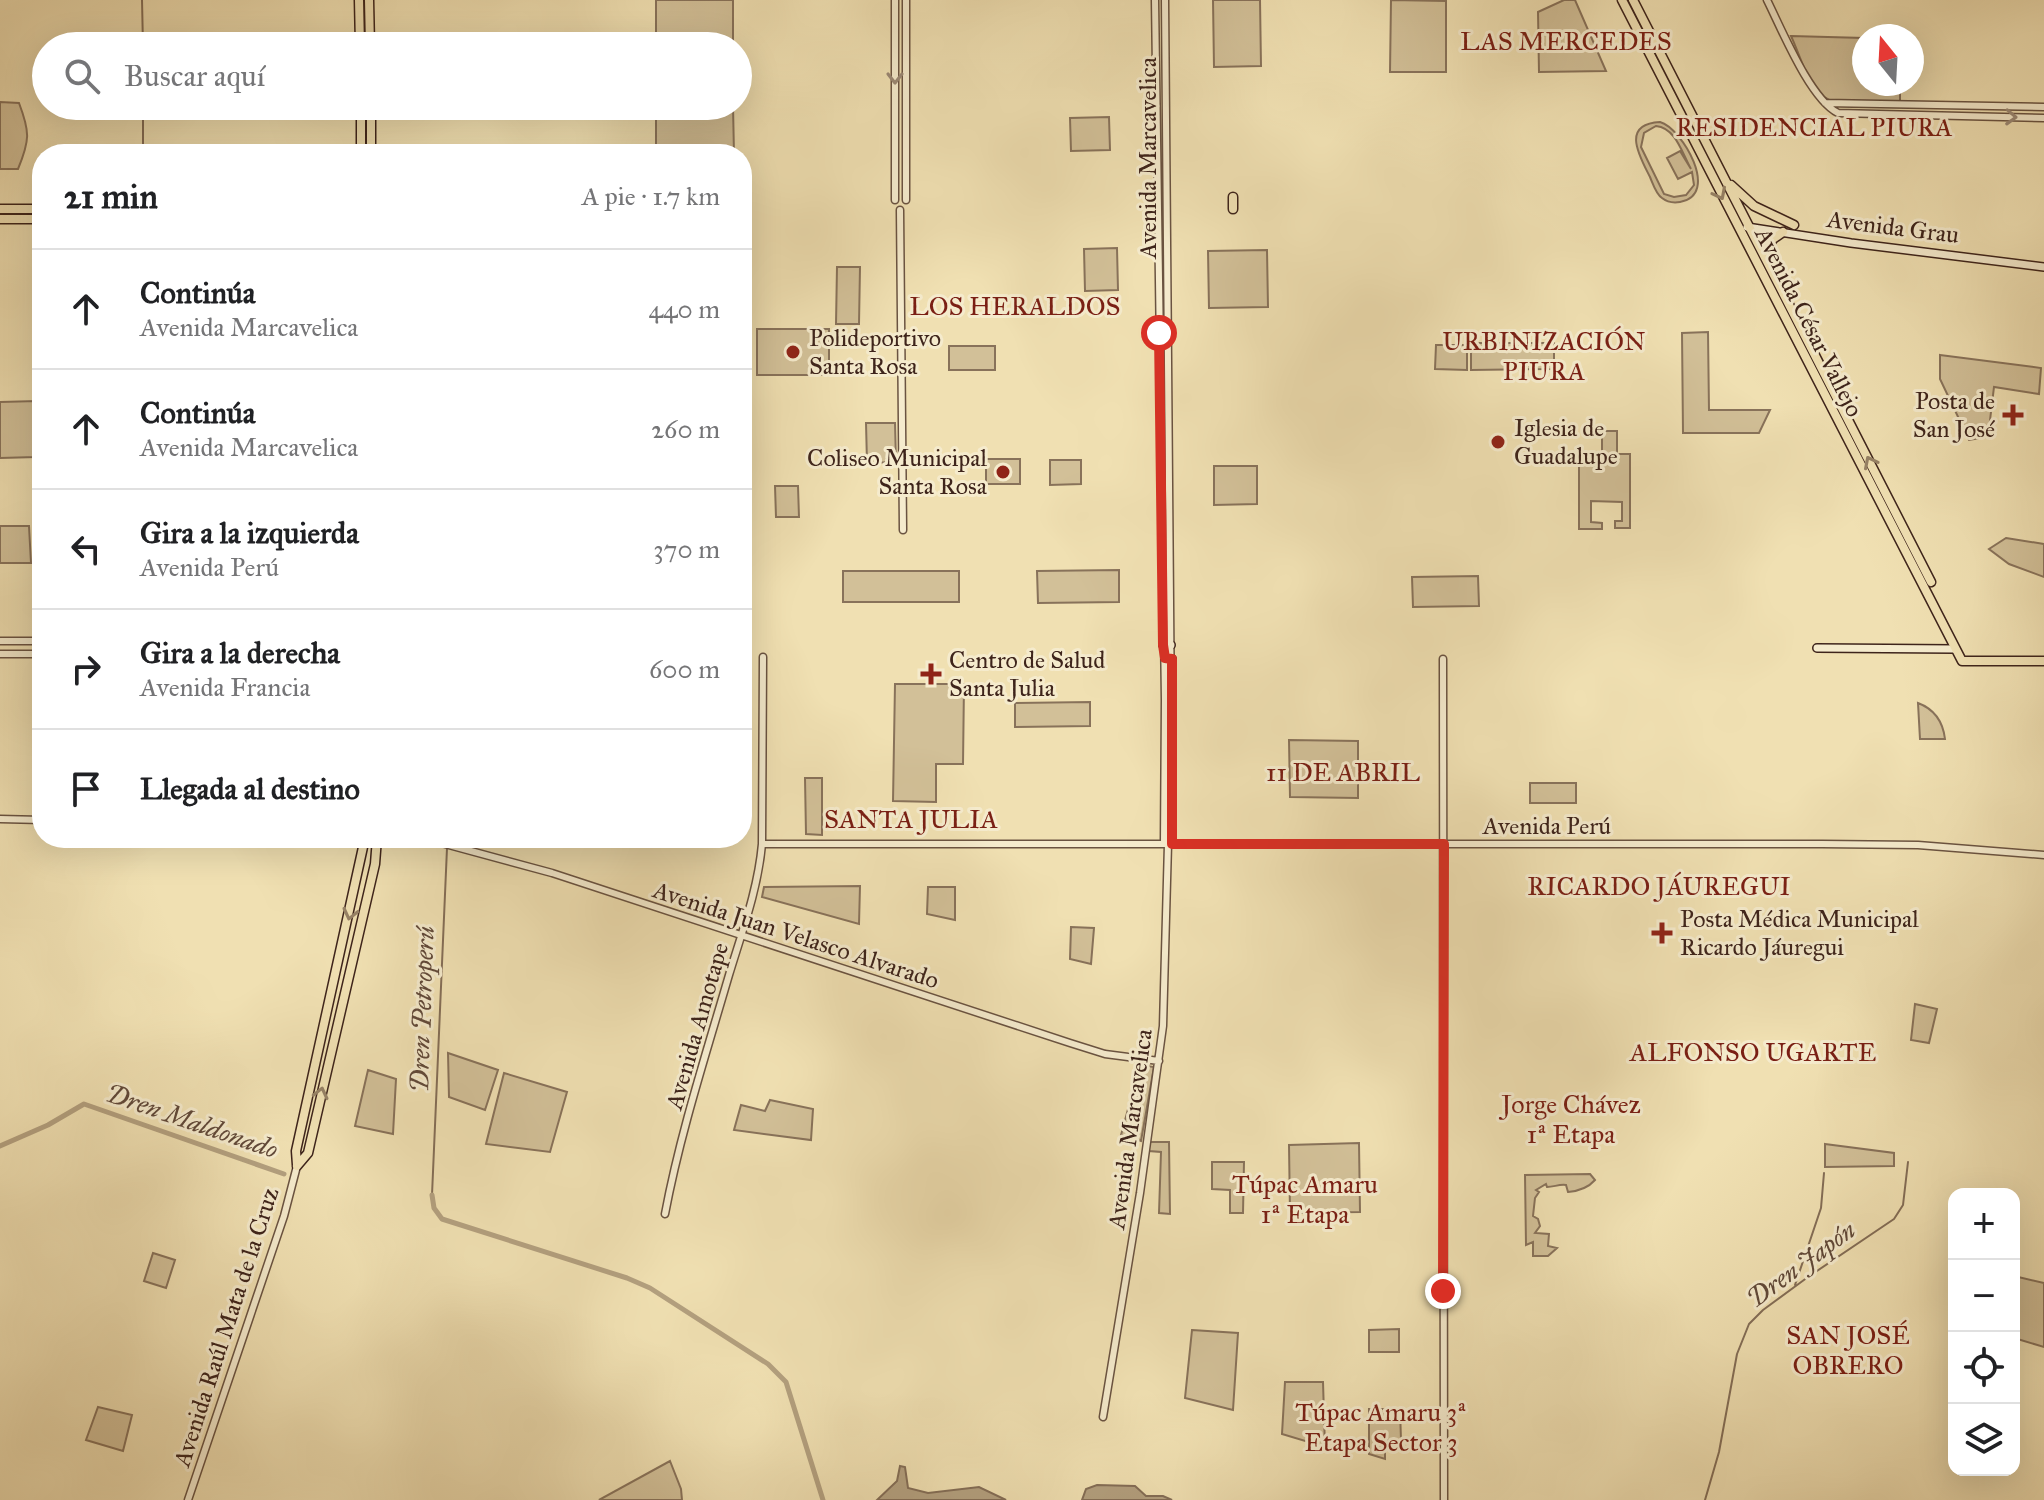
<!DOCTYPE html>
<html lang="es">
<head>
<meta charset="utf-8">
<style>
  :root { --surface:#fff; --page:#f6f6f6; --text:#202124; --muted:#757577; --line:#e0e0e0 }
  body { margin:0; font-family:"IM FELL Great Primer",serif; background:var(--page); color:var(--text) }
  .controls { position:absolute; right:24px; bottom:24px; display:grid; overflow:hidden; border-radius:16px; box-shadow:0 8px 32px #0002 }
  .controls button { width:72px; height:72px; display:grid; place-items:center; padding:0; border:0; border-bottom:2px solid var(--line); background:var(--surface); color:var(--text); font:40px sans-serif }
  .compass { position:absolute; left:1852px; top:24px; width:72px; height:72px; border-radius:50%; background:var(--surface); box-shadow:0 8px 32px #0002; rotate:342deg }
  .stop { position:absolute; width:24px; height:24px; margin:-18px; border:6px solid #d93025; border-radius:50%; background:#fff }
  .stop.end { background:#d93025; border-color:#fff; box-shadow:0 2px 8px #0008 }
  .list { margin:0; padding:0; list-style:none }
  h2 { display:flex; justify-content:space-between; align-items:center; height:104px; margin:0; padding:0 32px; font-size:34px }
  h2 small { font-size:26px; font-weight:400; color:var(--muted) }
  .list li { display:grid; grid-template-columns:52px 1fr auto; gap:24px; align-items:center; box-sizing:border-box; height:120px; padding:0 32px; border-top:2px solid var(--line) }
  .list b { display:block; font-size:30px; white-space:nowrap }
  .list p { margin:0; font-size:26px; white-space:nowrap; color:var(--muted) }
  .list em { font-size:26px; font-style:normal; color:var(--muted) }
  .icon { flex:none; width:44px; height:44px; fill:none; stroke:currentColor; stroke-width:2; stroke-linecap:round; stroke-linejoin:round }
  .map { position:relative; flex:none; width:2044px; height:1500px; overflow:hidden }
  .search { position:absolute; background:var(--surface); box-shadow:0 8px 32px #0002; left:32px; top:32px; width:720px; height:88px; display:flex; align-items:center; gap:20px; box-sizing:border-box; padding:0 28px; border-radius:44px; color:var(--muted); font-size:30px }
  .panel { position:absolute; background:var(--surface); box-shadow:0 8px 32px #0002; left:32px; top:144px; width:720px; height:704px; border-radius:32px }
  .map>svg:first-child { display:block }
  .green { fill:#d2c098; stroke:#88725a; stroke-width:2; fill-rule:evenodd }
  .water { fill:#b3a07f; stroke:#846e57; stroke-width:2 }
  .lines { fill:none; stroke-linecap:round; stroke-linejoin:round }
  .stream { stroke:#846e57; stroke-width:2 }
  .canal { stroke:#b3a07f; stroke-width:5 }
  .tertiary-casing { stroke:#6a5341; stroke-width:9 }
  .secondary-casing { stroke:#3e241b; stroke-width:10 }
  .primary-casing { stroke:#3e241b; stroke-width:11 }
  .tertiary { stroke:#f5ebcd; stroke-width:6 }
  .secondary { stroke:#f5ebcd; stroke-width:7 }
  .primary { stroke:#f0e0b2; stroke-width:8 }
  .oneway { stroke:#9a8874 }
  .oneway2 { stroke:#978266 }
  .route { stroke:#d93025; stroke-width:10 }
  .poi-dot { fill:#8f2418; stroke:#f5ebcd; stroke-width:3 }
  .labels { text-anchor:middle; dominant-baseline:central; stroke-width:6; stroke-linejoin:round; paint-order:stroke }
  .street-label { font-size:24px; fill:#3e241b; stroke:#f5ebcd }
  .poi-label { font-size:24px; fill:#3e241b; stroke:#f5ebcd; text-anchor:start }
  .neighbourhood-label { font-size:26px; fill:#7a1f14; stroke:#f5ebcd }
  .water-label { font-size:26px; font-style:italic; fill:#614939; stroke:#f5ebcd }
</style>
</head>
<body>
<div class="map">
<svg width="2044" height="1500" viewBox="0 0 2044 1500">
  <rect width="100%" height="100%" fill="#f0e0b2"/>
  <filter id="stains"><feTurbulence type="fractalNoise" baseFrequency=".0025" numOctaves="4"/><feColorMatrix values="0 0 0 0 .2 0 0 0 0 .09 0 0 0 0 .02 0 0 0 .5 -.17"/></filter>
  <radialGradient id="worn" r=".72"><stop offset=".6" stop-color="#630" stop-opacity="0"/><stop offset="1" stop-color="#630" stop-opacity=".3"/></radialGradient>
  <!-- green -->
  <path class="green" d="M656,0H733V46H656Z
    M1213,0H1260L1261,66L1214,67Z
    M1391,0L1446,1V72H1390Z
    M1564,0H1575L1606,71L1539,72L1538,12Z
    M1791,36L1864,38V84H1900V105C1877,104 1836,111 1819,93C1806,79 1799,53 1791,36Z
    M0,102L19,103C30,132 30,140 18,169H0Z
    M656,106H733L734,154H656Z
    M1109,117L1110,150L1071,151L1070,118Z
    M1660,122C1682,128 1721,195 1680,202C1674,203 1667,202 1662,198C1656,194 1653,184 1650,177C1640,157 1620,124 1660,122ZM1656,126C1676,128 1682,153 1691,169L1680,151L1667,158L1678,179L1692,172L1694,185L1686,195L1674,197L1664,194L1641,147L1644,133Z
    M1117,248L1118,290L1085,291L1084,249Z
    M1267,250L1268,307L1209,308L1208,251Z
    M837,267H860L859,324H836Z
    M757,329H829V375H757Z
    M1708,332L1709,410H1770L1759,433H1683L1682,333Z
    M1471,343H1554V369L1471,370Z
    M1436,345H1467V370L1435,369Z
    M949,346H995V370H949Z
    M1940,355L2041,368L2039,394L1994,387L1988,437L1969,440L1940,379Z
    M37,401L36,457L0,458V402Z
    M866,423H895L896,462L867,463Z
    M1602,431H1617V454H1630V528H1615V521H1622V502L1591,501V522L1602,523V529H1579V454H1602Z
    M986,459H1020V484H986Z
    M1050,460H1081V484L1050,485Z
    M1214,466H1257V504L1214,505Z
    M775,486H798L799,517H776Z
    M29,526L31,563H0V526Z
    M2006,538L2044,544V577L2009,564L1989,549Z
    M1119,570V602L1038,603L1037,571Z
    M843,571H959V602H843Z
    M1478,576L1479,606L1413,607L1412,577Z
    M895,684H964L963,764H936V802L893,801Z
    M1090,702V726L1015,727V703Z
    M1918,703C1934,709 1943,722 1945,739H1920Z
    M1289,740L1358,741V798L1290,797Z
    M805,778H822V835L806,834Z
    M1530,783H1576V803H1530Z
    M860,886L859,924L762,897L764,887Z
    M928,887H955V920L927,914Z
    M1071,927L1094,928L1091,964L1070,959Z
    M1915,1004L1937,1009L1929,1043L1911,1040Z
    M448,1053L498,1070L485,1110L449,1097Z
    M1140,1065L1154,1067L1141,1141L1121,1135Z
    M368,1070L396,1079L393,1134L355,1126Z
    M504,1073L567,1092L550,1152L486,1144Z
    M770,1100L813,1109L811,1140L734,1130L741,1105L765,1111Z
    M1149,1142H1169L1170,1214L1159,1213L1161,1152L1149,1151Z
    M1359,1143L1360,1212L1290,1213L1289,1145Z
    M1825,1144L1894,1153V1166L1825,1167Z
    M1212,1162H1244L1243,1213H1230V1190L1212,1189Z
    M1590,1174L1595,1180C1588,1188 1579,1191 1568,1192L1566,1185C1559,1184 1554,1187 1547,1187L1546,1184L1536,1190L1539,1192L1535,1198L1533,1216L1538,1219L1540,1226L1535,1233L1549,1234L1548,1246L1557,1248L1548,1256H1533V1242L1526,1245L1525,1175Z
    M153,1253L175,1260L166,1288L144,1281Z
    M2014,1276L2044,1283V1347L2014,1338Z
    M1399,1329V1352H1369V1330Z
    M1192,1330L1238,1333L1233,1410L1185,1398Z
    M1285,1382H1323L1325,1447L1282,1434Z
    M98,1407L132,1415L123,1451L86,1440Z
    M1369,1409H1400L1401,1440H1385V1459L1369,1454Z
    M670,1461L681,1489L682,1500H599Z"/>
  <!-- water -->
  <path class="water" d="M900,1466L905,1467L908,1488L928,1493L979,1487L1006,1500H877L897,1481Z
    M1097,1485L1135,1486L1146,1496H1163L1172,1500H1082L1086,1489Z"/>
  <g class="lines">
    <!-- stream -->
    <path class="stream" d="M142,0L143,46
      M143,106V154
      M432,1195L447,848
      M1795,1285L1821,1208L1824,1173
      M1705,1500L1719,1452L1737,1354L1749,1324L1763,1310L1808,1277L1894,1219L1903,1205L1908,1162"/>
    <!-- canal -->
    <path class="canal" d="M0,1146L48,1125L84,1104L284,1174
      M432,1195L434,1208L442,1219L627,1278L650,1288L768,1364L786,1382L823,1500"/>
    <!-- tertiary casing -->
    <g class="tertiary-casing">
      <path id="tertiary" d="M906,0V200
        M1155,0L1165,700L1164,844
        M1165,0L1172,844
        M1767,0C1782,30 1810,99 1838,113L2044,118
        M1825,103L2044,107
        M895,200V0
        M900,210L903,530
        M0,641H42
        M0,654H42
        M1443,659L1444,1500
        M0,819L42,820
        M423,838L552,873L1070,1043L1105,1054L1159,1061
        M762,844H1822L1918,845L2044,855
        M665,1214C680,1134 706,1054 729,975C742,932 758,889 762,844L763,657
        M1103,1417L1140,1193L1163,1026L1168,844
        M188,1500L284,1216L297,1166"/>
    </g>
    <!-- secondary casing -->
    <g class="secondary-casing">
      <path id="secondary" d="M1747,227L1851,243L2044,267
        M1163,645H1171
        M1817,648L1955,649
        M1165,658L1172,659"/>
    </g>
    <!-- primary casing -->
    <g class="primary-casing">
      <path id="primary" d="M359,0L360,46
        M369,0L370,46
        M1622,0L1962,661H2044
        M1633,0L1931,582
        M361,106V154
        M371,106V154
        M1731,185L1754,206L1794,225
        M1233,197V209
        M0,209H42
        M0,219H42
        M1764,254L1773,239L1783,232
        M297,1165L296,1151L365,838
        M297,1166L308,1153L375,864L377,838"/>
    </g>
    <!-- tertiary -->
    <use href="#tertiary" class="tertiary"/>
    <!-- secondary -->
    <use href="#secondary" class="secondary"/>
    <!-- primary -->
    <use href="#primary" class="primary"/>
  </g>
  <!-- one-way arrows -->
  <defs><path id="oneway-chevron" d="M-2-3.5L2.5 0L-2 3.5" fill="none" stroke-width="1.6" stroke-linecap="round" stroke-linejoin="round" transform="scale(2)"/></defs>
  <g class="oneway">
    <use href="#oneway-chevron" transform="translate(895 78) rotate(90)"/>
    <use href="#oneway-chevron" transform="translate(2011 117) rotate(2)"/>
  </g>
  <g class="oneway2">
    <use href="#oneway-chevron" transform="translate(1720 194) rotate(63)"/>
    <use href="#oneway-chevron" transform="translate(1870 462) rotate(-117)"/>
    <use href="#oneway-chevron" transform="translate(350 914) rotate(103)"/>
    <use href="#oneway-chevron" transform="translate(321 1093) rotate(-77)"/>
  </g>
  <g class="lines">
    <!-- route -->
    <path class="route" d="M1159,333L1163,645L1165,658L1172,659V844H1444L1443,1291"/>
  </g>
  <!-- markers -->
  <g class="poi-dot">
    <circle cx="793" cy="352" r="8"/>
    <path d="M2009 403h8v8h8v8h-8v8h-8v-8h-8v-8h8z"/>
    <circle cx="1498" cy="442" r="8"/>
    <circle cx="1003" cy="472" r="8"/>
    <path d="M927 662h8v8h8v8h-8v8h-8v-8h-8v-8h8z"/>
    <path d="M1658 921h8v8h8v8h-8v8h-8v-8h-8v-8h8z"/>
  </g>
  <g class="labels">
    <!-- street labels -->
    <g class="street-label">
      <text transform="translate(1148 158) rotate(-90)">Avenida Marcavelica</text>
      <text transform="translate(1893 227) rotate(7)">Avenida Grau</text>
      <text transform="translate(1809 322) rotate(63)">Avenida César Vallejo</text>
      <text x="1547" y="826">Avenida Perú</text>
      <text transform="translate(796 935) rotate(18)">Avenida Juan Velasco Alvarado</text>
      <text transform="translate(697 1026) rotate(-74)">Avenida Amotape</text>
      <text transform="translate(1130 1129) rotate(-82)">Avenida Marcavelica</text>
      <text transform="translate(226 1327) rotate(-72)">Avenida Raúl Mata de la Cruz</text>
    </g>
    <!-- poi labels -->
    <g class="poi-label">
      <text x="809" y="338">Polideportivo<tspan x="809" dy="28">Santa Rosa</tspan></text>
      <text x="1995" y="401" text-anchor="end">Posta de<tspan x="1995" dy="28">San José</tspan></text>
      <text x="1514" y="428">Iglesia de<tspan x="1514" dy="28">Guadalupe</tspan></text>
      <text x="987" y="458" text-anchor="end">Coliseo Municipal<tspan x="987" dy="28">Santa Rosa</tspan></text>
      <text x="949" y="660">Centro de Salud<tspan x="949" dy="28">Santa Julia</tspan></text>
      <text x="1680" y="919">Posta Médica Municipal<tspan x="1680" dy="28">Ricardo Jáuregui</tspan></text>
    </g>
    <!-- neighbourhood labels -->
    <g class="neighbourhood-label">
      <text x="1566" y="41">LAS MERCEDES</text>
      <text x="1814" y="127">RESIDENCIAL PIURA</text>
      <text x="1015" y="306">LOS HERALDOS</text>
      <text x="1544" y="341">URBINIZACIÓN<tspan x="1544" dy="30">PIURA</tspan></text>
      <text x="1343" y="772">11 DE ABRIL</text>
      <text x="911" y="819">SANTA JULIA</text>
      <text x="1659" y="886">RICARDO JÁUREGUI</text>
      <text x="1753" y="1052">ALFONSO UGARTE</text>
      <text x="1571" y="1104">Jorge Chávez<tspan x="1571" dy="30">1ª Etapa</tspan></text>
      <text x="1305" y="1184">Túpac Amaru<tspan x="1305" dy="30">1ª Etapa</tspan></text>
      <text x="1848" y="1335">SAN JOSÉ<tspan x="1848" dy="30">OBRERO</tspan></text>
      <text x="1381" y="1412">Túpac Amaru 3ª<tspan x="1381" dy="30">Etapa Sector 3</tspan></text>
    </g>
    <!-- water labels -->
    <g class="water-label">
      <text transform="translate(422 1009) rotate(-88)">Dren Petroperú</text>
      <text transform="translate(192 1121) rotate(19)">Dren Maldonado</text>
      <text transform="translate(1801 1264) rotate(-36)">Dren Japón</text>
    </g>
  </g>
  <rect width="100%" height="100%" filter="url(#stains)"/>
  <rect width="100%" height="100%" fill="url(#worn)"/>
</svg>
<div class="controls">
<button>+</button>
<button>−</button>
<button><svg class="icon" aria-label="locate" viewBox="0 0 24 24"><circle cx="12" cy="12" r="6"/><path d="M12 2v4M12 18v4M2 12h4M18 12h4"/></svg></button>
<button><svg class="icon" aria-label="layers" viewBox="0 0 24 24"><path d="M12 4l9 5-9 5-9-5zM3 14l9 5 9-5"/></svg></button>
</div>
<svg class="compass" viewBox="-18 -18 36 36"><path d="M0-13l5 13h-10z" fill="#e53935"/><path d="M0 13l5-13h-10z" fill="#757577"/></svg>
<div class="stop" style="left:1159px;top:333px"></div>
<div class="stop end" style="left:1443px;top:1291px"></div>
<div class="search"><svg class="icon" aria-label="search" viewBox="0 0 24 24"><circle cx="10" cy="10" r="6"/><path d="M15 15l6 6"/></svg>Buscar aquí</div>
<section class="panel">
<h2>21 min<small>A pie · 1.7 km</small></h2>
<ul class="list">
<li><svg class="icon" aria-label="ahead" viewBox="0 0 24 24"><path d="M12 20V5M6 11l6-6 6 6"/></svg><div><b>Continúa</b><p>Avenida Marcavelica</p></div><em>440 m</em></li>
<li><svg class="icon" aria-label="ahead" viewBox="0 0 24 24"><path d="M12 20V5M6 11l6-6 6 6"/></svg><div><b>Continúa</b><p>Avenida Marcavelica</p></div><em>260 m</em></li>
<li><svg class="icon" aria-label="left" viewBox="0 0 24 24"><path d="M17 20v-9H6M10 6l-5 5 5 5"/></svg><div><b>Gira a la izquierda</b><p>Avenida Perú</p></div><em>370 m</em></li>
<li><svg class="icon" aria-label="right" viewBox="0 0 24 24"><path d="M7 20v-9h11M14 6l5 5-5 5"/></svg><div><b>Gira a la derecha</b><p>Avenida Francia</p></div><em>600 m</em></li>
<li><svg class="icon" aria-label="arrive" viewBox="0 0 24 24"><path d="M6 21V4h12l-3 4 3 4H6"/></svg><div><b>Llegada al destino</b></div></li>
</ul>
</section>
</div>
</body>
</html>
